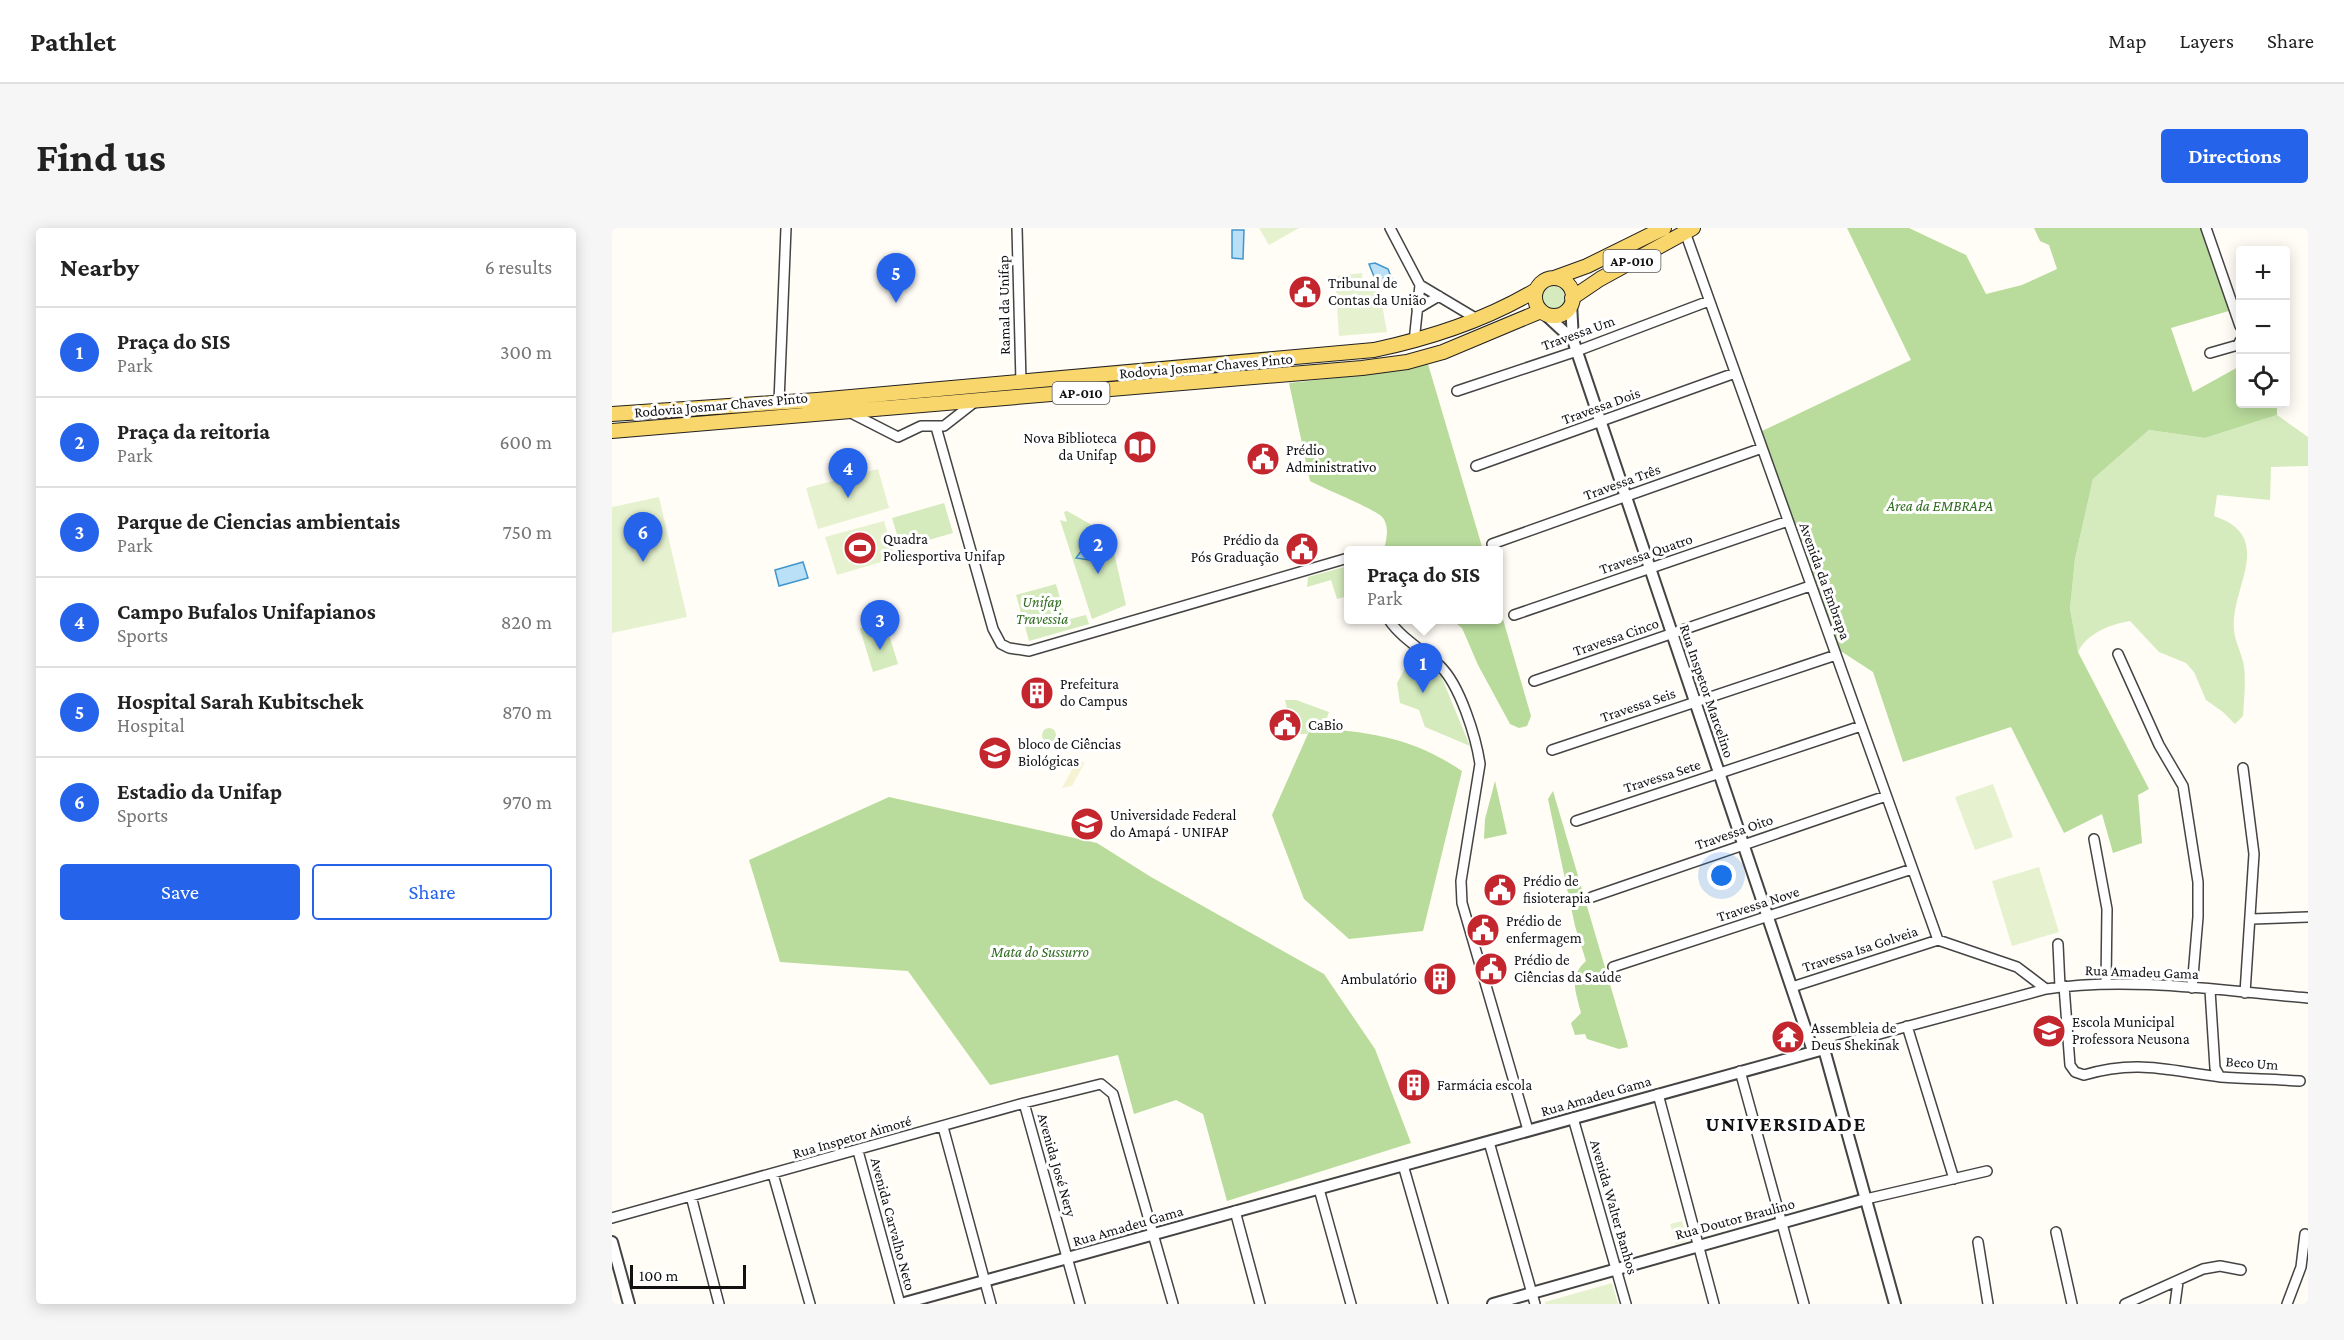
<!DOCTYPE html>
<html lang="en">
<head>
<meta charset="utf-8">
<style>
  :root { --surface:#fff; --page:#f6f6f6; --text:#222; --muted:#767676; --line:#e0e0e0; --accent:#2563eb }
  body { margin:0; font-family:"Crimson Pro",serif; background:var(--page); color:var(--text) }
  .controls { position:absolute; right:18px; top:18px; display:grid; overflow:hidden; border-radius:6px; box-shadow:0 3px 15px #0003 }
  .controls button { width:54px; height:54px; display:grid; place-items:center; padding:0; border:0; border-bottom:2px solid var(--line); background:var(--surface); color:var(--text); font:30px sans-serif }
  .scale { position:absolute; left:18px; bottom:15px; width:116px; box-sizing:border-box; padding-left:6px; border:3px solid #111; border-top:0; font-size:16px; line-height:21px; white-space:nowrap; color:#111; -webkit-text-stroke:4px #fff; paint-order:stroke }
  .you { position:absolute; left:1110px; top:648px; width:21px; height:21px; margin:-15px; border:4px solid #fff; border-radius:50%; background:#1a73e8; box-shadow:0 0 0 9px #1a73e833 }
  .badge { display:grid; place-items:center; width:39px; height:39px; border-radius:50%; background:var(--accent); color:#fff; font-size:20px; font-weight:700 }
  .pin { position:absolute; translate:-50% -50px; filter:drop-shadow(0 2px 3px #0008) }
  .pin::after { content:''; position:absolute; top:32px; width:21px; height:18px; background:inherit; clip-path:polygon(0 0,100% 0,50% 100%) }
  .popup { position:absolute; left:732px; top:318px; width:159px; height:78px; box-sizing:border-box; display:grid; place-content:center; border-radius:6px; background:var(--surface); filter:drop-shadow(0 2px 4px #0005); font-size:20px; white-space:nowrap; color:var(--muted) }
  .popup b { font-size:22px; color:var(--text) }
  .popup::after { content:''; position:absolute; left:50%; top:100%; margin-left:-12px; border:12px solid transparent; border-top-color:var(--surface) }
  .list { margin:0; padding:0; list-style:none }
  h2 { display:flex; justify-content:space-between; align-items:center; height:78px; margin:0; padding:0 24px; font-size:26px }
  h2 small { font-size:20px; font-weight:400; color:var(--muted) }
  .list li { display:grid; grid-template-columns:39px 1fr auto; gap:18px; align-items:center; box-sizing:border-box; height:90px; padding:0 24px; border-top:2px solid var(--line) }
  .list b { display:block; font-size:22px; white-space:nowrap }
  .list p { margin:0; font-size:20px; white-space:nowrap; color:var(--muted) }
  .list em { font-size:20px; font-style:normal; color:var(--muted) }
  .actions { display:flex; gap:12px; padding:18px 24px }
  .actions a { flex:1; padding:14px 0; border:2px solid var(--accent); border-radius:6px; text-align:center; font-size:21px; color:var(--accent) }
  .actions .main { background:var(--accent); color:#fff }
  .icon { flex:none; width:33px; height:33px; fill:none; stroke:currentColor; stroke-width:2; stroke-linecap:round; stroke-linejoin:round }
  .map { position:relative; flex:none; width:1696px; height:1076px; overflow:hidden; border-radius:6px }
  header { display:flex; align-items:center; gap:36px; box-sizing:border-box; height:84px; padding:0 30px; background:var(--surface); border-bottom:2px solid var(--line) }
  header strong { font-size:28px }
  nav { display:flex; gap:33px; margin-inline-start:auto; font-size:21px }
  .intro { display:flex; align-items:center; justify-content:space-between; box-sizing:border-box; height:144px; padding:0 36px }
  h1 { margin:0; font-size:42px }
  .button { padding:15px 27px; border-radius:6px; background:var(--accent); color:#fff; font-size:21px; font-weight:700 }
  main { display:flex; gap:36px; padding:0 36px }
  aside { flex:1; background:var(--surface); border-radius:6px; box-shadow:0 3px 15px #0003 }
  .map>svg:first-child { display:block }
  .farmland { fill:#f6f3d4 }
  .green { fill:#d5ebbd }
  .forest { fill:#b9dc9c }
  .pitch { fill:#e6f2cf }
  .water { fill:#b9e0f7; stroke:#3f96cf; stroke-width:1.5 }
  .lines { fill:none; stroke-linecap:round; stroke-linejoin:round }
  .minor-casing { stroke:#444; stroke-width:12 }
  .tertiary-casing { stroke:#444; stroke-width:14 }
  .primary-casing { stroke:#222; stroke-width:16 }
  .minor { stroke:#fff; stroke-width:9 }
  .tertiary { stroke:#fff; stroke-width:10 }
  .primary { stroke:#f9d66b; stroke-width:14 }
  .labels { text-anchor:middle; dominant-baseline:central; stroke-width:6; stroke-linejoin:round; paint-order:stroke }
  .shield { fill:#fff; stroke:#585858; stroke-width:1.5 }
  .shield-label { font-size:14px; font-weight:bold; fill:#111 }
  .poi-label { font-size:15px; fill:#111; stroke:#fff; text-anchor:start }
  .street-label { font-size:15px; fill:#111; stroke:#fff }
  .park-label { font-size:15px; font-style:italic; fill:#2f6b1f; stroke:#fff }
  .district-label { font-size:21px; font-weight:bold; letter-spacing:1.5px; fill:#111; stroke:#fff }
</style>
</head>
<body>
<header>
<strong>Pathlet</strong>
<nav><a>Map</a><a>Layers</a><a>Share</a></nav>
</header>
<div class="intro"><h1>Find us</h1><a class="button">Directions</a></div>
<main>
<aside>
<h2>Nearby<small>6 results</small></h2>
<ul class="list">
<li><span class="badge">1</span><div><b>Praça do SIS</b><p>Park</p></div><em>300 m</em></li>
<li><span class="badge">2</span><div><b>Praça da reitoria</b><p>Park</p></div><em>600 m</em></li>
<li><span class="badge">3</span><div><b>Parque de Ciencias ambientais</b><p>Park</p></div><em>750 m</em></li>
<li><span class="badge">4</span><div><b>Campo Bufalos Unifapianos</b><p>Sports</p></div><em>820 m</em></li>
<li><span class="badge">5</span><div><b>Hospital Sarah Kubitschek</b><p>Hospital</p></div><em>870 m</em></li>
<li><span class="badge">6</span><div><b>Estadio da Unifap</b><p>Sports</p></div><em>970 m</em></li>
</ul>
<div class="actions"><a class="main">Save</a><a>Share</a></div>
</aside>
<div class="map">
<svg width="1696" height="1076" viewBox="0 0 1696 1076">
  <rect width="100%" height="100%" fill="#fffdf5"/>
  <!-- farmland -->
  <path class="farmland" d="M464,534H473L460,558L450,560Z"/>
  <!-- green -->
  <path class="green" d="M927 68a15 15 0 1 1 30 0a15 15 0 1 1-30 0Z
    M1665,187L1696,209V238L1659,239L1658,272L1605,267L1602,288C1665,309 1618,360 1622,402C1623,414 1630,426 1632,438C1634,454 1632,472 1631,488L1623,496L1611,484L1594,472L1582,444L1574,435L1547,424L1518,393C1499,396 1475,405 1466,424L1458,381L1463,331L1481,251L1537,202L1593,210Z
    M332,275L341,305L289,320L280,290Z
    M455,283L487,301L500,316L514,377L480,391L448,292L455,294L452,284Z
    M736,338V368L725,371L719,352L695,359L696,349Z
    M444,356L454,392L474,387L477,396L417,413L404,367Z
    M272,391L286,436L261,444L248,401L253,396Z
    M798,431L829,448L858,518L813,499L807,482L788,475L785,455Z
    M673,472H684L717,484L711,500L699,499L695,506H681Z
    M430 507a7 7 0 1 1 14 0a7 7 0 1 1-14 0Z"/>
  <!-- forest -->
  <path class="forest" d="M1235,0H1297L1354,27L1374,66L1410,57L1445,41L1437,17L1428,13L1422,0H1589L1620,82L1559,100L1581,164L1628,138V176H1665V187L1593,210L1537,202L1481,251L1463,331L1458,381L1466,424L1537,561L1526,567L1530,615L1501,625L1490,586L1452,605L1399,499L1291,534L1261,444L1224,420L1150,203L1299,132Z
    M816,136L871,322H772C774,312 778,300 771,290C766,282 710,260 698,253L677,155L751,147Z
    M886,374L919,488L915,498L907,500L898,496L866,437L850,400L840,392H886Z
    M699,499C759,505 798,508 850,543L811,703L737,711L692,671L660,587Z
    M883,553L895,606L872,611L873,591Z
    M941,563L1015,814L1016,819L1007,821L975,811L973,806L963,807L959,795L969,785C964,764 956,749 974,733L963,698L936,571Z
    M277,569L485,615L539,649L712,746L763,821L799,915L615,973L591,886L564,872L522,886L506,827L378,857L296,743L168,734L137,632Z"/>
  <!-- pitch -->
  <path class="pitch" d="M647,0H687L657,17Z
    M750,45L751,62L767,60L775,104L727,108L723,48Z
    M266,241L277,280L206,301L194,260Z
    M47,269L75,389L0,405V279Z
    M272,293L283,330L225,347L213,309Z
    M1381,556L1401,609L1363,622L1343,569Z
    M1427,639L1447,704L1400,718L1380,653Z
    M1070,993L1075,1013L1064,1016L1058,996Z
    M1000,1055L1006,1076H933V1074Z"/>
  <!-- water -->
  <path class="water" d="M620,2H632L631,31L620,30Z
    M763,35L776,41L780,51L770,53L763,51L757,36Z
    M482,318L492,321L478,332L464,330L470,322Z
    M191,334L196,350L167,358L163,342Z"/>
  <g class="lines">
    <!-- minor casing -->
    <g class="minor-casing">
      <path id="minor" d="M405,0L409,154
        M778,0L808,57L865,91
        M1594,0L1628,98
        M1073,4L1326,712
        M805,81L827,68
        M802,114L808,57
        M1598,125L1626,117L1628,113
        M845,163L965,123L1097,73
        M167,174L174,0
        M237,184L286,209L309,198H332L364,173
        M324,199L381,401L389,416L397,420L417,423L736,330
        M864,238L1123,145
        M880,316L1150,220
        M902,387L1176,293
        M777,392C789,410 812,423 828,438C848,457 864,509 868,536L849,653L850,675L916,902
        M1506,426L1547,517L1571,558L1586,654V689L1580,760
        M922,453L1198,358
        M940,522L1224,427
        M1631,540L1642,626L1633,765
        M964,593L1249,498
        M1482,611L1495,681L1494,756
        M980,669L1274,568
        M1640,691L1696,689
        M1326,712L1405,739L1434,761
        M1446,716L1448,759
        M1001,739L1300,641
        M1452,758L1458,837L1463,844L1472,847C1526,831 1557,843 1609,849C1635,851 1661,851 1688,853
        M1180,759L1326,712
        M1598,762L1603,840L1608,849
        M1295,798L1342,951
        M1212,821L1434,761C1516,748 1613,763 1696,770
        M1128,843L1192,1076
        M1046,866L1102,1076
        M412,875L468,1076
        M961,890L1014,1076
        M331,899L379,1076
        M877,914L923,1076
        M246,923L288,1076
        M791,937L831,1076
        M161,946L198,1076
        M707,961L739,1076
        M79,968L107,1076
        M1254,971L1375,943
        M623,983L648,1076
        M0,990L412,875L489,856L501,866L561,1076
        M1444,1004L1460,1076
        M1366,1014L1376,1076
        M1513,1076L1591,1041L1608,1038L1629,1042
        M1563,1076L1566,1054
        M1675,1076L1689,1039L1693,1006"/>
    </g>
    <!-- tertiary casing -->
    <g class="tertiary-casing">
      <path id="tertiary" d="M959,75L961,112L1201,823
        M933,86L961,112
        M0,1014L17,1076
        M289,1076L1212,821L1283,1076
        M881,1076L1254,971"/>
    </g>
    <!-- primary casing -->
    <g class="primary-casing">
      <path id="primary" d="M942,50L975,38L1052,0
        M923 69a19 19 0 1 1 38 0a19 19 0 1 1-38 0Z
        M960,70L988,51L1081,0
        M0,186L205,172L762,122C819,110 874,92 924,62
        M0,203L750,140L795,134L831,124L929,83"/>
    </g>
    <!-- minor -->
    <use href="#minor" class="minor"/>
    <!-- tertiary -->
    <use href="#tertiary" class="tertiary"/>
    <!-- primary -->
    <use href="#primary" class="primary"/>
  </g>
  <!-- icons -->
  <defs>
    <g id="civic-disc" transform="scale(1.725)"><circle r="9.5" fill="#c4262e" stroke="#fff"/><path d="M-.6-6.5H3V-4.5H.6V-3L4-1V1h2V6H-6V1h2V-1L-.6-3ZM-1.2 2.5V6h2.4V2.5Z" fill="#fff"/></g>
    <g id="library-disc" transform="scale(1.725)"><circle r="9.5" fill="#c4262e" stroke="#fff"/><path d="M-6-4Q-3-5.5-.7-3.5V5Q-3 3-6 4ZM6-4Q3-5.5 .7-3.5V5Q3 3 6 4Z" fill="#fff"/></g>
    <g id="stadium-disc" transform="scale(1.725)"><circle r="9.5" fill="#c4262e" stroke="#fff"/><path d="M0-5a6.5 5 0 1 0 0 10a6.5 5 0 1 0 0-10ZM-3.5-1.8h7v3.6h-7Z" fill="#fff"/></g>
    <g id="building-disc" transform="scale(1.725)"><circle r="9.5" fill="#c4262e" stroke="#fff"/><path d="M-4-6H4V6H1V3H-1V6H-4ZM-2.5-4.3h1.7v1.8h-1.7ZM.8-4.3h1.7v1.8H.8ZM-2.5-1h1.7V.8h-1.7ZM.8-1h1.7V.8H.8Z" fill="#fff"/></g>
    <g id="university-disc" transform="scale(1.725)"><circle r="9.5" fill="#c4262e" stroke="#fff"/><path d="M0-5L7-2L0 1L-7-2ZM-4 1L0 2.5L4 1V4Q0 6-4 4Z" fill="#fff"/></g>
    <g id="school-disc" transform="scale(1.725)"><circle r="9.5" fill="#c4262e" stroke="#fff"/><path d="M0-5L7-2L0 1L-7-2ZM-4 1L0 2.5L4 1V4Q0 6-4 4Z" fill="#fff"/></g>
    <g id="temple-disc" transform="scale(1.725)"><circle r="9.5" fill="#c4262e" stroke="#fff"/><path d="M0-6L5-2H3V0L6.5 2.5H4V6H1.5V3h-3V6H-4V2.5H-6.5L-3 0V-2H-5Z" fill="#fff"/></g>
  </defs>
  <g fill-rule="evenodd">
    <use href="#civic-disc" x="693" y="64"/>
    <use href="#library-disc" x="528" y="219"/>
    <use href="#civic-disc" x="651" y="231"/>
    <use href="#stadium-disc" x="248" y="320"/>
    <use href="#civic-disc" x="690" y="321"/>
    <use href="#building-disc" x="425" y="465"/>
    <use href="#civic-disc" x="673" y="497"/>
    <use href="#university-disc" x="383" y="525"/>
    <use href="#university-disc" x="475" y="596"/>
    <use href="#civic-disc" x="888" y="662"/>
    <use href="#civic-disc" x="871" y="702"/>
    <use href="#civic-disc" x="879" y="741"/>
    <use href="#building-disc" x="828" y="751"/>
    <use href="#school-disc" x="1437" y="803"/>
    <use href="#temple-disc" x="1176" y="809"/>
    <use href="#building-disc" x="802" y="857"/>
  </g>
  <g class="labels">
    <!-- shield labels -->
    <g class="shield">
      <rect x="991.5" y="22" width="57" height="22" rx="4.5"/>
      <rect x="440.5" y="154" width="57" height="22" rx="4.5"/>
    </g>
    <g class="shield-label">
      <text x="1020" y="33">AP-010</text>
      <text x="469" y="165">AP-010</text>
    </g>
    <!-- poi labels -->
    <g class="poi-label">
      <text x="716" y="55">Tribunal de<tspan x="716" dy="17">Contas da União</tspan></text>
      <text x="505" y="210" text-anchor="end">Nova Biblioteca<tspan x="505" dy="17">da Unifap</tspan></text>
      <text x="674" y="222">Prédio<tspan x="674" dy="17">Administrativo</tspan></text>
      <text x="271" y="311">Quadra<tspan x="271" dy="17">Poliesportiva Unifap</tspan></text>
      <text x="667" y="312" text-anchor="end">Prédio da<tspan x="667" dy="17">Pós Graduação</tspan></text>
      <text x="448" y="456">Prefeitura<tspan x="448" dy="17">do Campus</tspan></text>
      <text x="696" y="497">CaBio</text>
      <text x="406" y="516">bloco de Ciências<tspan x="406" dy="17">Biológicas</tspan></text>
      <text x="498" y="587">Universidade Federal<tspan x="498" dy="17">do Amapá - UNIFAP</tspan></text>
      <text x="911" y="653">Prédio de<tspan x="911" dy="17">fisioterapia</tspan></text>
      <text x="894" y="693">Prédio de<tspan x="894" dy="17">enfermagem</tspan></text>
      <text x="902" y="732">Prédio de<tspan x="902" dy="17">Ciências da Saúde</tspan></text>
      <text x="805" y="751" text-anchor="end">Ambulatório</text>
      <text x="1460" y="794">Escola Municipal<tspan x="1460" dy="17">Professora Neusona</tspan></text>
      <text x="1199" y="800">Assembleia de<tspan x="1199" dy="17">Deus Shekinak</tspan></text>
      <text x="825" y="857">Farmácia escola</text>
    </g>
    <!-- street labels -->
    <g class="street-label">
      <text transform="translate(392 77) rotate(-91)">Ramal da Unifap</text>
      <text transform="translate(966 105) rotate(-20)">Travessa Um</text>
      <text transform="translate(594 138) rotate(-5)">Rodovia Josmar Chaves Pinto</text>
      <text transform="translate(109 177) rotate(-5)">Rodovia Josmar Chaves Pinto</text>
      <text transform="translate(989 178) rotate(-20)">Travessa Dois</text>
      <text transform="translate(1010 254) rotate(-20)">Travessa Três</text>
      <text transform="translate(1034 326) rotate(-19)">Travessa Quatro</text>
      <text transform="translate(1213 353) rotate(70)">Avenida da Embrapa</text>
      <text transform="translate(1004 409) rotate(-19)">Travessa Cinco</text>
      <text transform="translate(1095 463) rotate(71)">Rua Inspetor Marcelino</text>
      <text transform="translate(1026 477) rotate(-19)">Travessa Seis</text>
      <text transform="translate(1050 548) rotate(-18)">Travessa Sete</text>
      <text transform="translate(1122 604) rotate(-19)">Travessa Oito</text>
      <text transform="translate(1146 676) rotate(-18)">Travessa Nove</text>
      <text transform="translate(1248 721) rotate(-18)">Travessa Isa Golveia</text>
      <text transform="translate(1530 744) rotate(2)">Rua Amadeu Gama</text>
      <text transform="translate(1640 835) rotate(4)">Beco Um</text>
      <text transform="translate(984 868) rotate(-16)">Rua Amadeu Gama</text>
      <text transform="translate(240 909) rotate(-16)">Rua Inspetor Aimoré</text>
      <text transform="translate(445 937) rotate(74)">Avenida José Nery</text>
      <text transform="translate(1002 979) rotate(74)">Avenida Walter Banhos</text>
      <text transform="translate(1123 991) rotate(-15)">Rua Doutor Braulino</text>
      <text transform="translate(281 996) rotate(75)">Avenida Carvalho Neto</text>
      <text transform="translate(516 998) rotate(-16)">Rua Amadeu Gama</text>
    </g>
    <!-- park labels -->
    <g class="park-label">
      <text x="1328" y="278">Área da EMBRAPA</text>
      <text x="430" y="374">Unifap<tspan x="430" dy="17">Travessia</tspan></text>
      <text x="428" y="724">Mata do Sussurro</text>
    </g>
    <!-- district labels -->
    <g class="district-label">
      <text x="1174" y="896">UNIVERSIDADE</text>
    </g>
  </g>
</svg>
<div class="controls">
<button>+</button>
<button>−</button>
<button><svg class="icon" aria-label="locate" viewBox="0 0 24 24"><circle cx="12" cy="12" r="6"/><path d="M12 2v4M12 18v4M2 12h4M18 12h4"/></svg></button>
</div>
<div class="scale">100 m</div>
<div class="you"></div>
<div class="pin badge" style="left:811px;top:465px">1</div>
<div class="popup"><b>Praça do SIS</b>Park</div>
<div class="pin badge" style="left:486px;top:346px">2</div>
<div class="pin badge" style="left:268px;top:422px">3</div>
<div class="pin badge" style="left:236px;top:270px">4</div>
<div class="pin badge" style="left:284px;top:75px">5</div>
<div class="pin badge" style="left:31px;top:334px">6</div>
</div>
</main>
</body>
</html>
